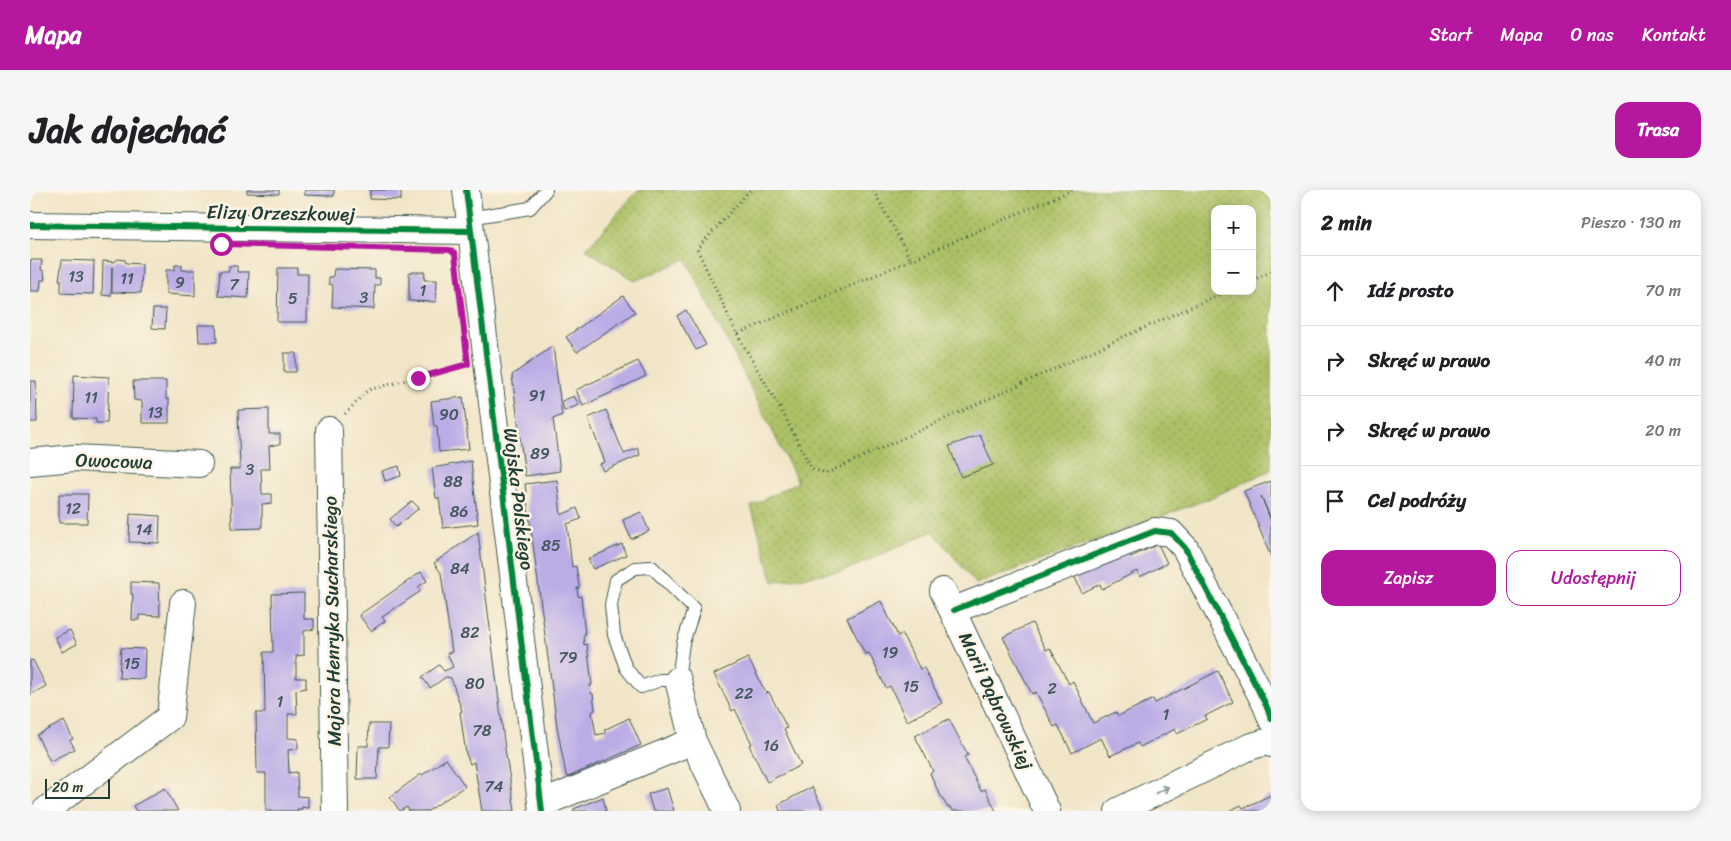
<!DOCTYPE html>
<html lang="pl">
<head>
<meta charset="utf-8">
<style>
  :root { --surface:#fff; --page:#f6f6f6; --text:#202124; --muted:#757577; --line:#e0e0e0; --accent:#b5179e }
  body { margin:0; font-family:Sriracha,sans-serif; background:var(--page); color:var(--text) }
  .controls { position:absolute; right:15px; top:15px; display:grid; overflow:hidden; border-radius:10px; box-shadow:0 2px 12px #0003 }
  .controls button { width:45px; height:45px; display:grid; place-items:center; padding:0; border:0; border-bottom:1px solid var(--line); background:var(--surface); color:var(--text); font:25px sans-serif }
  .scale { position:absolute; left:15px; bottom:12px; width:65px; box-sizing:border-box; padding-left:5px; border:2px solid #1f3d34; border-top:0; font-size:14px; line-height:18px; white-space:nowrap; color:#1f3d34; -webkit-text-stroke:4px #fcf5e5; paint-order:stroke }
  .stop { position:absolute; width:15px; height:15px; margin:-11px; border:4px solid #b5179e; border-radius:50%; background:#fff }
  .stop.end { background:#b5179e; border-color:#fff; box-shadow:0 1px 5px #0008 }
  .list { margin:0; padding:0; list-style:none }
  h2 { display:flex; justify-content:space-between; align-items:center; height:65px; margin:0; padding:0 20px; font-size:21px }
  h2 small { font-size:16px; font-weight:400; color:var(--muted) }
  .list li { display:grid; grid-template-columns:32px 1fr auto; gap:15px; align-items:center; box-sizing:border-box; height:70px; padding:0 20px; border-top:1px solid var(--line) }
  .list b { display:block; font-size:19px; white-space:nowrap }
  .list em { font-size:16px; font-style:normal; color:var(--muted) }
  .actions { display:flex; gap:10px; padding:15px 20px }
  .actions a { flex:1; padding:11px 0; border:1px solid var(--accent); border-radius:15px; text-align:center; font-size:18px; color:var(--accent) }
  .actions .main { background:var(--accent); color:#fff }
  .icon { flex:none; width:28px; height:28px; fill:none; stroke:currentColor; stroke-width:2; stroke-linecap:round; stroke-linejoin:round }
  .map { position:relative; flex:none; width:1241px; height:621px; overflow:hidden; border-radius:15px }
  header { display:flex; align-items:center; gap:30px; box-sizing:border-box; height:70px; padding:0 25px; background:var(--accent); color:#fff }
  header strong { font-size:24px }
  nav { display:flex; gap:28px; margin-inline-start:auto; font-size:18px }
  .intro { display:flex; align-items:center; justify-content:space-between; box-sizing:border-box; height:120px; padding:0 30px }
  h1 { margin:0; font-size:35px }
  .button { padding:12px 22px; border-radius:15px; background:var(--accent); color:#fff; font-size:18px; font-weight:700 }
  main { display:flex; gap:30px; padding:0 30px }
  aside { flex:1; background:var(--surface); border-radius:15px; box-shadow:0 2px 12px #0003 }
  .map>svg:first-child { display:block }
  .garden { fill:url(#garden-dots); stroke:#667f4c; fill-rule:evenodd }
  .building { fill:#bbace6 }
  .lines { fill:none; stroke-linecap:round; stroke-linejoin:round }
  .service-casing { stroke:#3e564a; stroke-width:14 }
  .minor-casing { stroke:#3e564a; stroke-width:28 }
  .path { stroke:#3e564a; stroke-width:3; stroke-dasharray:1 4; stroke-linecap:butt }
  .service { stroke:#fff; stroke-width:12 }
  .minor { stroke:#fff; stroke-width:26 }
  .cycleway-casing { stroke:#fcf5e5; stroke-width:9 }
  .cycleway { stroke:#00873e; stroke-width:6 }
  .oneway { stroke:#8f9e9a }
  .route { stroke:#b5179e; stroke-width:6 }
  .labels { text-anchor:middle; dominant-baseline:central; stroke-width:5; stroke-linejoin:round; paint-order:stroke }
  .number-label { font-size:16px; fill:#465960 }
  .street-label { font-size:19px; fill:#1f3d34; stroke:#fcf5e5 }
</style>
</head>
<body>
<header>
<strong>Mapa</strong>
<nav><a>Start</a><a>Mapa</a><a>O nas</a><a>Kontakt</a></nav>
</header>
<div class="intro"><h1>Jak dojechać</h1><a class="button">Trasa</a></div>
<main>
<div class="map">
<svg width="1241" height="621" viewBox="0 0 1241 621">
  <defs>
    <pattern id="garden-dots" width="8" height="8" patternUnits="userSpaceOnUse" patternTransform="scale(1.25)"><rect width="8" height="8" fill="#acc165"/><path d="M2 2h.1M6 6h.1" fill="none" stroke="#8b9e54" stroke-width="1.8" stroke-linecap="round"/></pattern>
  </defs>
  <rect width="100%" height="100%" fill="#fcf5e5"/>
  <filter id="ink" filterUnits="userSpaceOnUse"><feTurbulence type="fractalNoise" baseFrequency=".02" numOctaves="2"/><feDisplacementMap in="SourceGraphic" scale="10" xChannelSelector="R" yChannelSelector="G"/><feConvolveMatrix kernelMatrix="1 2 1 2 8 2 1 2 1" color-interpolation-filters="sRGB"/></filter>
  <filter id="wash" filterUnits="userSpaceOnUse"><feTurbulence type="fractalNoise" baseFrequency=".0096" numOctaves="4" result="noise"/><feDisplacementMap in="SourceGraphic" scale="20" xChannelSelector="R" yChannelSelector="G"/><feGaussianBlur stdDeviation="1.12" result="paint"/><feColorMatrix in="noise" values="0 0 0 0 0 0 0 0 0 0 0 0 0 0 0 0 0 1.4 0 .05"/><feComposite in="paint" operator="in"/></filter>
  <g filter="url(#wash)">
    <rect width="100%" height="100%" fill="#f1e5c7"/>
    <!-- garden -->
    <path class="garden" d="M608,0H1241V280L1176,310L946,394L903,341L817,380L743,392L721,316L768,292L656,69L605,91L556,59ZM1185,19H1222V101H1185Z"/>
    <g id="blocks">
      <!-- building -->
      <path class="building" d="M217,0H249V4L217,3Z
        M275,0H304V6L274,5Z
        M340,0H371V10L340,9Z
        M88,69L95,70L96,73L112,74L111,103L82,102V77L81,106L72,105L73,71L84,72Z
        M0,70H12L11,80L14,81L15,90H11L10,101H0Z
        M32,70L64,71L63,104L31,103V90H29Z
        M145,75H152V80H165V106L136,104V80H145Z
        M199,76H207V82H219L218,108L188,106L190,81H199Z
        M248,78H267V84H278L277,132H247Z
        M304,79L345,80V88H350V95H345L344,119L302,117L303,95L299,94V87H303Z
        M379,82H395L394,90H407L406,112L379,111Z
        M593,106L605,122L547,162L536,147Z
        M123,119H136L135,139L122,138Z
        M656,120L676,155L666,160L647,126Z
        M168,135H186L187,152H169Z
        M523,156L532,225L523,229L530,281L495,286L482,185Z
        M254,163H266V182H254Z
        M608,171L616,186L553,216L546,200Z
        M44,185L79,187L77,233H66V229L43,228Z
        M0,191H6L7,232H0Z
        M103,191H136V209H139V233H112V211L104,210Z
        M544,206L549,215L534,221L532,211Z
        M433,207L439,259L409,262L407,236H404L401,211Z
        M239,219V244H250V254L239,256L240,279H231L232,304H242V313L232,314V338L202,339L200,279H210L208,220Z
        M576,220L594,264L608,258L610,265L573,281L570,274L575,272L558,228Z
        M950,245L963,275L931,287L919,256Z
        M441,271L448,334L413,338L409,308H406L402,278Z
        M369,276L371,286L355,291L352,281Z
        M527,290L531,325L547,318L551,329L537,334L542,377L546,376L549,396V398H547L548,406L551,407L555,445L553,446L554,455L557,454L562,495H560L561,503L563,504L565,520L562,522L566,545L576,543L574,540L599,528L611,555L538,587L536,585L527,536L495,294Z
        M1241,291V329L1231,306L1241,331V367L1214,301Z
        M29,304H58L57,333H29Z
        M382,311L389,318L366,337L360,329Z
        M611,322L619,341L601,349L593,330Z
        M100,324L130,326L129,353L99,352Z
        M448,342L475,559L485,621H452L444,572L440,574L436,564L430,522L432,521L421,488L416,487L400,498L392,487L409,475L414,481L423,477L417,463L422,462L411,383L404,373Z
        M592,354L596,365L563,379L558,369Z
        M1128,354L1137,373L1110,387L1107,381L1072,399L1070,394L1052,403L1043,383L1060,375L1063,380L1098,362L1101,367Z
        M391,382L397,391L388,397L391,401L352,427L355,431L341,441L329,425Z
        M101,392L129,393L130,426L109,425V430H102L103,404H101Z
        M274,403V429H284V439L274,441V465L266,466V488H276V498L266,500L267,524H258V548L268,549V559L258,560L259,583L267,582L268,606L278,607V618L272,617V619H267L268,621H236V583H227L226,523H235L234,462H243L242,404Z
        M851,411L868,446L872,444L890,479L894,478L912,513L877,531L860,496L856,498L839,463L835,464L817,428Z
        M1002,433L1016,460L1020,458L1039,494L1043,491L1063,533L1086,522L1088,526L1123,509L1125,513L1188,481L1203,512L1175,526L1177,529L1147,544L1145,539L1110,557L1108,553L1080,566L1071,548L1042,563L1028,535L1024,537L1006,502L1002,504L973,447Z
        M40,440L47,454L32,462L25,447Z
        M91,458L115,459L114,489L89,488Z
        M718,468L736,503L739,502L757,538L754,539L771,575L737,592L719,555L722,554L705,519L702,521L684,484Z
        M3,470L16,496L0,505V471Z
        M919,529L938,565L934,567L951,601L955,599L966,621H923L920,617L918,618L908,601L900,583L903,581L885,546Z
        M34,531L43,549L40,550L45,559L20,571L7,545Z
        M339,534H359L358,557H349L347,589H327L328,556H338Z
        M416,569L435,596L398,621H379L377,617L370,621L360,607L391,584L392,585Z
        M782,597L794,621H750L748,615Z
        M135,598L148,621H106L103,616Z
        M637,598L644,621H623L618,604Z
        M1241,605V621H1199L1211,615L1213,618Z
        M573,607L576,621H543L544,619Z"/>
    </g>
  </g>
  <g filter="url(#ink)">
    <use href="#blocks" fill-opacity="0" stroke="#3e564a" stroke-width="1"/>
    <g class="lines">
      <!-- service casing -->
      <g class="service-casing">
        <path id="service" d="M439,28L500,18L516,0
          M622,377L664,419L653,453L648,490H630L611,497L596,478L584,445L581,415L586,390L605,378Z"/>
      </g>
      <!-- minor casing -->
      <g class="minor-casing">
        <path id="minor" d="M436,0L512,621
          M0,35L441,41
          M299,240L305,621
          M0,272L44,268L169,274
          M913,401L1017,621
          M924,420L1125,341L1141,343L1155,358L1236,515L1241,528
          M648,490L663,551L697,621
          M511,614L663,551
          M15,621L140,527L153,413
          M1088,621L1219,557L1236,552L1241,554"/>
      </g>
      <!-- path -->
      <path class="path" d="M720,0L667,59L707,144L881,70L843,0
        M881,70L1042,0
        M1222,90L1241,82
        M707,144L755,227L781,278L795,284L1091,148L1197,101
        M315,224L338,200L435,175"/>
      <!-- service -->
      <use href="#service" class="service"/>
      <!-- minor -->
      <use href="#minor" class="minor"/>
      <!-- cycleway casing -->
      <g class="cycleway-casing">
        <path id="cycleway" d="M436,0L512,621
          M0,35L441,41
          M924,420L1125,341L1141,343L1155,358L1236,515L1241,528"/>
      </g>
      <!-- cycleway -->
      <use href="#cycleway" class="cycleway"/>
    </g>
    <!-- one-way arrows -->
    <defs><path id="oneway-shaft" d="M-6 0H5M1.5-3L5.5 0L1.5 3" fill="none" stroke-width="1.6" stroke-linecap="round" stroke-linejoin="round" transform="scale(1.25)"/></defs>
    <use class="oneway" href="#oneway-shaft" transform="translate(1132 600) rotate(-26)"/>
  </g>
  <g class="lines" filter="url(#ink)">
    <!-- route -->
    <path class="route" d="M191,54L420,60L425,64L438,174L388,188"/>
  </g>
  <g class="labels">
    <!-- number labels -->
    <g class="number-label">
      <text x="46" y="86">13</text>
      <text x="97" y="88">11</text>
      <text x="150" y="92">9</text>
      <text x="204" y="94">7</text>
      <text x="393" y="100">1</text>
      <text x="334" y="107">3</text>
      <text x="263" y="108">5</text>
      <text x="507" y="205">91</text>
      <text x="61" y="207">11</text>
      <text x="125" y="222">13</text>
      <text x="419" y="224">90</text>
      <text x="510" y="263">89</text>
      <text x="220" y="279">3</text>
      <text x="423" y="291">88</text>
      <text x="43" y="318">12</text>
      <text x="429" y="321">86</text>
      <text x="114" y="339">14</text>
      <text x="521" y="355">85</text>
      <text x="430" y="378">84</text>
      <text x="440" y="442">82</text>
      <text x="860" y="462">19</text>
      <text x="538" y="467">79</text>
      <text x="102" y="473">15</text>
      <text x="445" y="493">80</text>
      <text x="881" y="496">15</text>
      <text x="1022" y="498">2</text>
      <text x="714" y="503">22</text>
      <text x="250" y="511">1</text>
      <text x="1136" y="524">1</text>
      <text x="452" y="540">78</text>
      <text x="741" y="555">16</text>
      <text x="464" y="596">74</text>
    </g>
    <!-- street labels -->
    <g class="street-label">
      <text transform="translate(251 23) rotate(1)">Elizy Orzeszkowej</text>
      <text transform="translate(84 271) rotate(2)">Owocowa</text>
      <text transform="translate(489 309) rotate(83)">Wojska Polskiego</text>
      <text transform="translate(302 431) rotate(-91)">Majora Henryka Sucharskiego</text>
      <text transform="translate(966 511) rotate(65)">Marii Dąbrowskiej</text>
    </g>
  </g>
</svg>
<div class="controls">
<button>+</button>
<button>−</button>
</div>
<div class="scale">20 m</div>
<div class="stop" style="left:191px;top:54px"></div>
<div class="stop end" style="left:388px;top:188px"></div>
</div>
<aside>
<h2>2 min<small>Pieszo · 130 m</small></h2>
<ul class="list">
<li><svg class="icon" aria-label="ahead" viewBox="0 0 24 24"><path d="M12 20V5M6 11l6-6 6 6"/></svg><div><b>Idź prosto</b></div><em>70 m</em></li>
<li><svg class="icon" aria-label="right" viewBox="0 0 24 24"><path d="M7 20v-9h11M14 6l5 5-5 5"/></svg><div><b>Skręć w prawo</b></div><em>40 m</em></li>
<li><svg class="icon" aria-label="right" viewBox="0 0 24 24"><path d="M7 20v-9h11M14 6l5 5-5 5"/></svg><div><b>Skręć w prawo</b></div><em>20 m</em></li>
<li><svg class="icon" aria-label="arrive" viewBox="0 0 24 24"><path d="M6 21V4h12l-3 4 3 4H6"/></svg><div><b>Cel podróży</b></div></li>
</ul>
<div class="actions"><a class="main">Zapisz</a><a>Udostępnij</a></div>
</aside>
</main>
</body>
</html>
